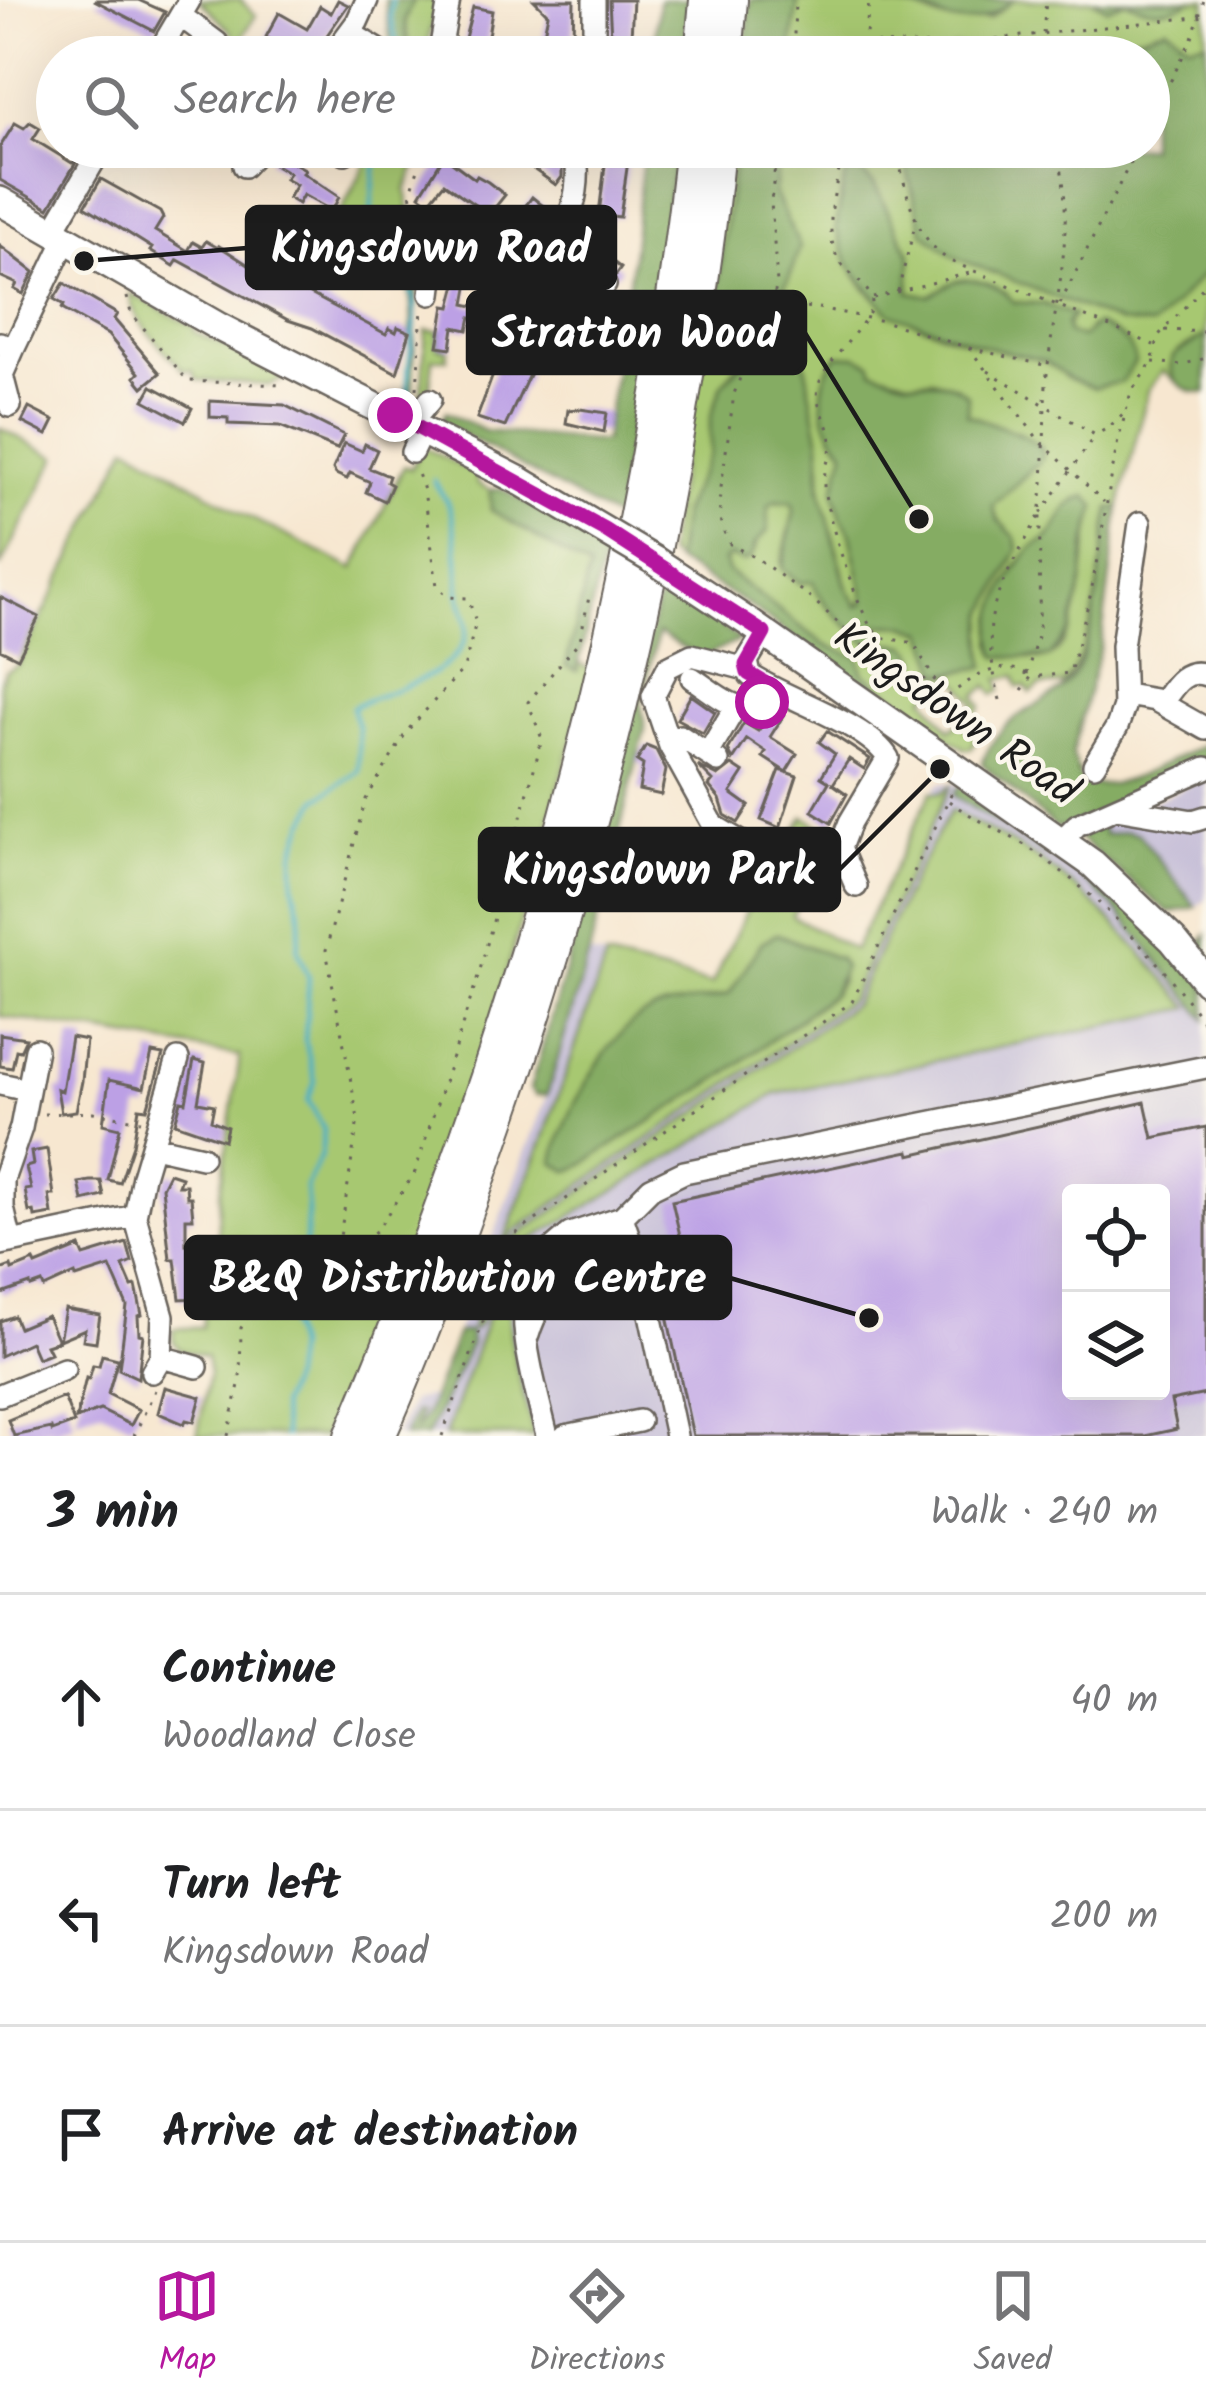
<!DOCTYPE html>
<html lang="en">
<head>
<meta charset="utf-8">
<style>
  :root { --surface:#fff; --page:#f6f6f6; --text:#202124; --muted:#757577; --line:#e0e0e0; --accent:#b5179e }
  body { margin:0; font-family:Kalam,sans-serif; background:var(--page); color:var(--text) }
  .controls { position:absolute; right:36px; bottom:36px; display:grid; overflow:hidden; border-radius:12px; box-shadow:0 12px 48px #0002 }
  .controls button { width:108px; height:108px; display:grid; place-items:center; padding:0; border:0; border-bottom:3px solid var(--line); background:var(--surface); color:var(--text); font:60px sans-serif }
  .stop { position:absolute; width:36px; height:36px; margin:-27px; border:9px solid #b5179e; border-radius:50%; background:#fff }
  .stop.end { background:#b5179e; border-color:#fff; box-shadow:0 3px 12px #0008 }
  .list { margin:0; padding:0; list-style:none }
  h2 { display:flex; justify-content:space-between; align-items:center; height:156px; margin:0; padding:0 48px; font-size:51px }
  h2 small { font-size:39px; font-weight:400; color:var(--muted) }
  .list li { display:grid; grid-template-columns:78px 1fr auto; gap:36px; align-items:center; box-sizing:border-box; height:216px; padding:0 48px; border-top:3px solid var(--line) }
  .list b { display:block; font-size:45px; white-space:nowrap }
  .list p { margin:0; font-size:39px; white-space:nowrap; color:var(--muted) }
  .list em { font-size:39px; font-style:normal; color:var(--muted) }
  .icon { flex:none; width:66px; height:66px; fill:none; stroke:currentColor; stroke-width:2; stroke-linecap:round; stroke-linejoin:round }
  .map { position:relative; flex:none; width:1206px; height:1436px; overflow:hidden }
  .search { position:absolute; background:var(--surface); box-shadow:0 12px 48px #0002; left:36px; right:36px; top:36px; height:132px; display:flex; align-items:center; gap:30px; box-sizing:border-box; padding:0 42px; border-radius:66px; color:var(--muted); font-size:45px }
  .sheet { height:804px; background:var(--surface) }
  nav { display:flex; justify-content:space-around; align-items:center; box-sizing:border-box; height:168px; border-top:3px solid var(--line); background:var(--surface); font-size:33px; color:var(--muted) }
  nav a { display:grid; justify-items:center; gap:6px }
  nav .on { color:var(--accent) }
  .map>svg:first-child { display:block }
  .industrial { fill:#c7c0d8; fill-rule:evenodd }
  .green { fill:#a7c871; stroke:#627246; stroke-width:3; fill-rule:evenodd }
  .forest { fill:#85ac63; stroke:#506440; stroke-width:3 }
  .lines { fill:none; stroke-linecap:round; stroke-linejoin:round }
  .stream { stroke:#45afc4; stroke-width:4.5 }
  .building { fill:#bca0e5; fill-rule:evenodd }
  .minor-casing { stroke:#69635b; stroke-width:26 }
  .major-casing { stroke:#69635b; stroke-width:32 }
  .highway-casing { stroke:#69635b; stroke-width:34 }
  .path { stroke:#69635b; stroke-width:3; stroke-dasharray:3 9; stroke-linecap:butt }
  .minor { stroke:#fff; stroke-width:21 }
  .major { stroke:#fff; stroke-width:27 }
  .highway { stroke:#fff; stroke-width:30 }
  .major-bridge-casing { stroke:#69635b; stroke-width:32; stroke-linecap:butt }
  .major-bridge { stroke:#fff; stroke-width:27 }
  .route { stroke:#b5179e; stroke-width:15 }
  .labels { text-anchor:middle; dominant-baseline:central; stroke-width:9; stroke-linejoin:round; paint-order:stroke }
  .street-label { font-size:42px; fill:#1c1c1c; stroke:#fbf7ec }
  .leader { fill:none; stroke:#1c1c1c; stroke-width:4.5 }
  .callout-dot { fill:#1c1c1c; stroke:#fbf7ec; stroke-width:4.5 }
  .callout { fill:#1c1c1c; stroke:#1c1c1c; stroke-width:4.5 }
  .callout-label { font-size:45px; text-anchor:middle; font-weight:bold; fill:#fff }
</style>
</head>
<body>
<div class="map">
<svg width="1206" height="1436" viewBox="0 0 1206 1436">
  <rect width="100%" height="100%" fill="#fbf7ec"/>
  <filter id="ink" filterUnits="userSpaceOnUse"><feTurbulence type="fractalNoise" baseFrequency=".00833" numOctaves="2"/><feDisplacementMap in="SourceGraphic" scale="24" xChannelSelector="R" yChannelSelector="G"/><feConvolveMatrix kernelMatrix="1 2 1 2 8 2 1 2 1" color-interpolation-filters="sRGB"/></filter>
  <filter id="wash" filterUnits="userSpaceOnUse"><feTurbulence type="fractalNoise" baseFrequency=".004" numOctaves="4" result="noise"/><feDisplacementMap in="SourceGraphic" scale="48" xChannelSelector="R" yChannelSelector="G"/><feGaussianBlur stdDeviation="2.7" result="paint"/><feColorMatrix in="noise" values="0 0 0 0 0 0 0 0 0 0 0 0 0 0 0 0 0 1.4 0 .05"/><feComposite in="paint" operator="in"/></filter>
  <g filter="url(#wash)">
    <rect width="100%" height="100%" fill="#f7e7d0"/>
    <!-- industrial -->
    <path class="industrial" d="M1206,778V900L1196,907L1139,834L1127,831L1104,835L1101,825Z
      M940,783H955L959,786L953,795L1076,874L1115,908L1206,1019V1436H394L412,1401L432,1396L546,1099L589,954L712,984L753,898L854,950L931,792ZM1071,1193H1161V1391H1071Z"/>
    <!-- green -->
    <path class="green" d="M199,0H240L256,15L236,48L231,31Z
      M413,0H437L428,44L414,52L403,49L408,45L405,20Z
      M798,0H884L889,6H910L939,19H989L1014,0H1093L1107,8L1125,1L1206,0V41L1189,44L1167,27L1143,35L1060,45L1033,56L955,47L940,57H790Z
      M368,147L415,150V169L406,190L418,259L412,404L405,402C408,365 424,283 392,256C377,243 352,235 334,225L367,162L362,158Z
      M728,147H735L715,314L718,321L732,326L799,247L773,193L779,147H901L912,185L1162,318L1173,302L1206,272V335L1178,351L1170,366L1176,382L1163,370L1148,391L1119,508L1110,509C1101,556 1096,652 1062,684L1040,686L1031,693L1025,686L1018,687L1015,676L999,679L1001,690L994,695L988,686L976,695L982,706L974,716L968,712L975,704L954,675L925,697L950,730L958,723L973,733L975,741L971,749H965L912,713L901,700L863,673L853,655L825,645L728,572L724,565L727,557L753,554L771,503L792,502L794,511L781,564L800,583L813,581C822,613 879,651 907,669L919,662L913,650L907,645L887,643L873,631L874,625H906L925,632L943,675L985,666L983,633L987,611L1018,549C1015,530 994,524 993,506L1042,459L1019,433L967,414L956,386L933,379L912,381L873,370L871,363L856,356L824,412L833,435L845,451L837,506L849,528L857,561L864,596L860,607L849,593L822,498L820,451L805,364L794,352L795,330L786,321L733,370L722,385L714,406L710,453L682,512L675,561L667,554ZM874,184L911,256L909,292L929,296L955,281L1005,291L1013,302L1045,304L1073,316L1067,324L1068,334L1083,337L1092,326L1070,379C1062,374 1055,367 1047,362C1034,355 1016,355 1002,351C916,328 826,302 841,194ZM1087,496L1095,510C1082,542 1084,646 1046,658C1029,663 1008,650 992,644C993,613 1006,578 1026,554C1033,546 1043,544 1049,537C1065,520 1062,503 1087,496Z
      M130,293L194,327L195,332L268,366L285,379L269,385L197,380L192,370L184,371C167,351 129,321 130,293Z
      M426,330L439,331L437,347L448,350L447,359L433,358L429,396L421,395Z
      M0,428L57,457L0,568Z
      M128,445L241,513L354,569L404,466L411,469L422,446L476,474L477,483L490,490L491,510L590,569L566,666L577,671L579,663L592,671L481,1063L377,1333L323,1436H197L209,1374L206,1357L179,1349L173,1341V1329L202,1327L209,1286L214,1285L220,1192L240,1056L0,1016V684L5,671L18,665Z
      M950,786L850,1000L512,1233L478,1325L474,1330L471,1327L543,1140L606,958L712,984L769,864L780,831L792,837L804,816L835,836L792,916L854,950L931,792L940,793ZM777,934L839,959L841,981L832,995L725,1074L575,1169L561,1136L604,1055L663,1008L729,994L762,942Z
      M951,810C982,827 1013,842 1042,862C1100,902 1144,955 1190,1008L776,1094L525,1244C491,1304 520,1375 534,1436H445L516,1237L854,1004L914,876Z"/>
    <!-- forest -->
    <path class="forest" d="M385,0H413L405,20L408,46L402,49L391,46Z
      M659,0H688L684,57H653Z
      M750,0H798L790,57H745Z
      M884,0H1014C951,47 949,5 889,7Z
      M1093,0H1192C1169,13 1149,12 1126,1L1107,8Z
      M1167,27L1189,44L1206,41V272C1187,289 1171,311 1152,326L1120,323L954,257L923,232L901,147H1149V57H940L955,47L1033,56L1060,45L1143,35Z
      M644,147H677L616,519L441,422L446,412L485,431L604,442L631,267Z
      M735,147H779L774,193L800,247C795,259 792,274 785,286C774,307 740,329 718,321L715,314Z
      M859,171L874,184L911,256L909,292L929,296C938,293 948,283 956,281C975,275 1003,288 1014,302L1044,304L1073,315L1066,324L1068,334L1083,337L1096,324C1114,333 1132,339 1135,362L1122,382L1093,388L1070,379L1045,361L985,346L889,313L848,264L836,228L845,175Z
      M781,320L795,330L794,352L805,364L820,443V489L846,586L857,606L864,603V596L850,533L841,518L834,491L845,451C842,445 836,441 833,435C817,408 818,378 838,355L856,356L872,364L873,370C886,372 899,381 912,381C934,382 948,378 968,395L967,414L1025,436L1041,447L1042,459L993,506L997,519L1016,538L1018,549L987,611L983,633L985,667L940,674L925,632L906,625H874L873,631L888,643L907,645L913,650L918,666L913,671C883,657 822,612 813,582L800,583L782,569L794,511L792,502L776,501L768,506V531L755,544L751,558L743,562L730,556L724,560L728,572L825,645L859,657L863,673L906,704L911,716L902,714L745,603L675,561L682,512L710,453V419L722,385Z
      M1206,335V393C1183,393 1166,380 1173,356Z
      M501,488L605,550L577,671L566,666L589,569L491,510L490,490Z
      M1087,496L1096,506L1085,548L1083,581L1070,631L1049,657H997C982,623 1007,579 1028,552C1034,543 1043,544 1050,535C1064,519 1063,503 1087,496Z
      M1110,508H1119L1101,644L1072,753L1081,782C1125,795 1166,758 1206,745V764L1068,826L1056,828L982,764C1002,706 1048,712 1074,674C1095,641 1103,549 1110,508Z
      M671,589L740,640L701,658L658,633L641,703L645,729L589,954L547,1095H535L530,1089L573,944L657,603Z
      M959,786L1195,951L1206,935V1019L1115,908L1076,874L953,795Z
      M1101,825L1105,835L1127,831L1139,834L1196,907L1169,913L1078,838Z
      M777,934L839,959L844,967L832,994L725,1074L575,1169L568,1171L554,1162C560,1122 609,1030 647,1013C672,1001 703,1003 729,994L762,942Z
      M469,1331L471,1343L427,1436H403L415,1412H420L414,1431L425,1416L457,1333Z"/>
    <g class="lines">
      <!-- stream -->
      <path class="stream" d="M392,0L390,15L397,45
        M377,147C377,159 369,214 372,221C384,250 410,271 414,303C418,334 404,365 409,397
        M284,1436L280,1406L291,1378L295,1348L283,1300L303,1262L308,1212L306,1187L321,1155L324,1130L308,1100L315,1081L305,1040L309,978L298,950L301,918L294,885V854L304,824L318,799L359,771L358,727L352,707C385,690 458,678 466,634C470,617 459,604 459,588C460,572 455,518 448,504C444,496 438,489 434,480"/>
    </g>
    <g id="blocks">
      <!-- building -->
      <path class="building" d="M94,0H138L165,12L154,31Z
        M338,0L348,5L318,48L297,54L266,37L279,13L307,29L320,6L331,13Z
        M534,0H574L573,36L569,35L564,57L488,53L487,57H469L471,43L464,42L473,7L492,11L487,42L541,47L548,14Z
        M609,0H633L631,37L639,38L635,57H612Z
        M30,122L40,128L33,139L72,163L78,159L49,208L0,180V147L15,123L24,128Z
        M277,147L298,157L294,163L305,169L303,173L339,197L332,211L303,195L298,204L288,198L296,185L285,179L289,173L269,161Z
        M518,147H552L547,155L562,166V177L556,185L513,155Z
        M590,147H624L622,160L627,161V168L620,217L611,216L610,223L598,222L606,157L591,155Z
        M444,156L475,179L477,176L488,182L505,195L489,215L444,183L429,202L420,195Z
        M101,179L160,212L163,218L155,231L188,251L193,242L202,247L206,241L218,248L219,246L281,286L284,280L386,334L389,328L396,332L398,327L410,332L397,373L312,328L288,320L178,260L174,266L150,251L152,248L85,206Z
        M532,197L547,209L544,213L548,216L531,238L513,223Z
        M587,233L608,249L604,255L621,268L616,275L607,270L596,272L567,251L577,235L583,239Z
        M468,242L484,246L481,250L526,284L516,299L510,295L506,300L492,294L488,283L471,271L465,304L478,307L476,318L471,317L468,330L454,327L451,348L438,346L445,306L451,307Z
        M0,246L34,272L23,294L14,289L17,284L0,276Z
        M64,283L117,314L114,319L160,373L143,387L135,377L139,373L108,335L62,309L64,305L54,299Z
        M501,353L512,357L510,365L515,367L514,370L529,375L505,427L477,418Z
        M152,386L192,408L185,422L144,400Z
        M210,401L284,405L344,435L337,449L280,426L228,424V418L210,417Z
        M29,408L54,421L47,435L22,422Z
        M580,409L607,413L604,432L566,423L568,410Z
        M344,443L362,451L365,444L377,450L369,468L389,476L387,482L392,485L385,501L366,492L370,482L350,473L347,479L336,474L333,469Z
        M0,597L39,617L18,658L0,649Z
        M691,695L715,712L703,733L677,719Z
        M775,709L784,715L770,737L797,754L786,772L763,757L766,752L747,739L733,760L728,750L744,723L758,731Z
        M827,731L870,759L864,769L849,759L833,784L847,794L831,823L812,811L829,782L821,777L835,754L819,742Z
        M646,746L656,750L666,770L661,795L639,790L643,765L637,761Z
        M732,765L744,773L731,793L749,806L738,823L725,815L720,799L709,786L713,781L698,766L718,776Z
        M780,770L797,776L780,828L761,820Z
        M0,1034L26,1038L20,1051L16,1050L12,1068L0,1066Z
        M71,1037L86,1040L82,1081L76,1111L61,1113L57,1089L62,1091Z
        M152,1053L163,1055L147,1109L139,1108L133,1145L120,1183L108,1180L120,1128L103,1124L109,1080L144,1088Z
        M194,1060L205,1063L198,1102L214,1105L211,1120L227,1127L224,1140L175,1123L181,1101L186,1102Z
        M1145,1102L1153,1138L1206,1127V1394L1171,1401L1177,1429L1145,1436H693L652,1246L681,1240L672,1201L909,1151L910,1155ZM1071,1193H1161V1391H1071Z
        M47,1149L54,1195H49L52,1214L35,1217L34,1211L29,1212L25,1190L31,1189L26,1167L33,1165L31,1152Z
        M169,1173L181,1177L178,1185H186L187,1197H191L193,1218H186V1244L193,1243L199,1291L197,1298L180,1299L175,1259H170L162,1187Z
        M90,1181H101L104,1196L83,1201L79,1183Z
        M127,1243L132,1262L123,1266L132,1287L136,1286L142,1315L138,1316L139,1334L143,1335L138,1378L119,1369L127,1306L110,1267L76,1278L75,1274L44,1288L42,1283L31,1287L30,1284L2,1294L0,1286V1270L11,1266L12,1270L34,1261L36,1265L80,1247L84,1256Z
        M65,1309L100,1315L96,1342L83,1340L85,1329L59,1340Z
        M14,1316L19,1328L47,1316L58,1341L46,1345L50,1353L37,1358L30,1342L0,1356V1321Z
        M102,1355L118,1359L108,1394L139,1410L131,1425L100,1410L76,1419L86,1378L89,1379L93,1365L99,1366Z
        M165,1387L201,1397L194,1422L186,1420L184,1424L158,1413Z
        M64,1397L74,1423L52,1431L51,1428L14,1436L8,1420Z"/>
    </g>
  </g>
  <g filter="url(#ink)">
    <use href="#blocks" fill-opacity="0" stroke="#69635b" stroke-width="3"/>
    <g class="lines">
      <!-- minor casing -->
      <g class="minor-casing">
        <path id="minor" d="M594,0V57
          M189,22L217,43L224,57
          M350,33L390,57
          M265,53L272,57
          M156,57L189,1
          M331,57L357,22L367,0
          M439,57L449,0
          M214,147L217,150
          M334,147L345,153
          M244,166L262,147
          M53,231L102,147
          M540,262C560,277 579,298 605,285
          M431,294C434,270 437,235 460,224L503,236L540,262C570,227 583,194 575,147
          M515,327L553,272
          M0,343L13,350L66,239
          M10,406L2,375L13,350
          M411,423L430,400
          M412,452L423,429
          M764,633L747,661L750,675C785,699 868,724 888,758L850,822L840,848L856,886
          M746,669L692,655L668,667L653,696L670,746L714,826L746,845
          M692,678C712,691 732,711 757,708L771,687
          M1126,695L1155,700L1206,729
          M1162,703C1173,687 1184,667 1206,675
          M680,736L718,761
          M708,754L736,706
          M1094,765L1117,727L1124,707L1122,646L1140,523
          M1116,808L1193,821L1206,817
          M1062,840L1077,825L1206,768
          M0,1084L28,1090
          M153,1146L202,1157
          M11,1242L3,1208V1180L21,1128L36,1049
          M1,1244L135,1216
          M528,1335C541,1291 580,1253 614,1224
          M161,1357L197,1367
          M152,1372L161,1357L163,1316L135,1216L143,1176L178,1059
          M0,1395L64,1369
          M547,1436C534,1380 514,1323 531,1267L570,1234L622,1217
          M565,1436L639,1421
          M676,1436L641,1272L622,1217L651,1188L684,1172L1206,1067"/>
      </g>
      <!-- major casing -->
      <g class="major-casing">
        <path id="major" d="M0,201L219,327L522,482
          M751,624L1093,864L1173,940L1206,981"/>
      </g>
      <!-- highway casing -->
      <g class="highway-casing">
        <path id="highway" d="M700,57L705,0
          M727,57L732,0
          M350,1436C524,1025 643,592 691,147
          M380,1436C422,1342 457,1244 491,1147C575,909 638,666 681,417C696,328 711,238 719,147"/>
      </g>
      <!-- path -->
      <path class="path" d="M864,43L939,45L1206,16
        M786,57L794,35L795,0
        M864,57L869,0
        M1041,57L1046,0
        M1149,124L1192,38L1204,0
        M418,147V169L411,192L420,245
        M777,147L771,202L777,284L770,311L760,324L734,394L719,502L721,526L730,544L759,560L811,598L870,652L917,681L932,677L940,686
        M844,147C838,180 823,223 836,255C843,273 873,285 872,305C872,317 829,361 821,379C809,405 830,417 831,440C832,455 823,469 824,485C825,513 855,598 869,624L880,637L914,643L931,674
        M895,147C908,191 910,234 950,261L1154,345
        M1057,147C1078,234 1053,300 1046,385C1043,428 1046,471 1040,515L1095,435
        M898,291L915,225
        M127,297L131,313L188,381L282,385
        M873,298L974,272
        M1060,304L1138,147
        M771,311L784,306L818,308L883,321L969,348L1038,439L1104,502
        M1165,330L1206,332
        M969,348L1048,366
        M1153,362L1181,365L1206,358
        M988,371L1095,435L1108,428L1126,411
        M417,389L422,308
        M1027,674L1039,629L1040,516
        M1022,690L1031,677L1070,673L1091,593L1117,445L1131,392L1152,362L1159,335L1206,284
        M948,696C971,679 998,658 1027,674
        M1000,700C977,609 997,594 1039,516
        M949,801C974,820 1004,831 1029,848C1098,894 1159,958 1206,1026
        M44,1114L93,1112L141,1121
        M336,1263L377,1230L415,1172L480,970L542,739L528,702L580,640L590,592
        M134,1436L155,1390
        M228,1436L240,1380L241,1328L265,1282L298,1296L336,1263L358,1119L326,950L365,801L407,731L464,668L476,622L468,598L448,597L437,586L424,490L417,471
        M442,1436L514,1235L852,1002L952,792"/>
      <!-- minor -->
      <use href="#minor" class="minor"/>
      <!-- major -->
      <use href="#major" class="major"/>
      <!-- highway -->
      <use href="#highway" class="highway"/>
      <!-- major-bridge casing -->
      <g class="major-bridge-casing">
        <path id="major-bridge" d="M522,482L657,562L751,624"/>
      </g>
      <!-- major-bridge -->
      <use href="#major-bridge" class="major-bridge"/>
    </g>
  </g>
  <g class="lines" filter="url(#ink)">
    <!-- route -->
    <path class="route" d="M395,415L605,530L764,633L746,665L748,673L771,687L762,702"/>
  </g>
  <g class="labels">
    <!-- street labels -->
    <g class="street-label">
      <text transform="translate(955 715) rotate(35)">Kingsdown Road</text>
    </g>
  </g>
  <!-- callouts -->
  <path class="leader" d="M84 261L247 248M919 519L805 333M940 769L839 870M869 1318L730 1278"/>
  <g class="callout-dot">
    <circle cx="84" cy="261" r="12"/>
    <circle cx="919" cy="519" r="12"/>
    <circle cx="940" cy="769" r="12"/>
    <circle cx="869" cy="1318" r="12"/>
  </g>
  <g class="callout">
    <rect x="247" y="207" width="368" height="81" rx="12"/>
    <rect x="468" y="292" width="337" height="81" rx="12"/>
    <rect x="480" y="829" width="359" height="81" rx="12"/>
    <rect x="186" y="1237" width="544" height="81" rx="12"/>
  </g>
  <g class="callout-label">
    <text x="431" y="263">Kingsdown Road</text>
    <text x="636" y="348">Stratton Wood</text>
    <text x="659" y="885">Kingsdown Park</text>
    <text x="458" y="1293">B&amp;Q Distribution Centre</text>
  </g>
</svg>
<div class="controls">
<button><svg class="icon" aria-label="locate" viewBox="0 0 24 24"><circle cx="12" cy="12" r="6"/><path d="M12 2v4M12 18v4M2 12h4M18 12h4"/></svg></button>
<button><svg class="icon" aria-label="layers" viewBox="0 0 24 24"><path d="M12 4l9 5-9 5-9-5zM3 14l9 5 9-5"/></svg></button>
</div>
<div class="stop" style="left:762px;top:702px"></div>
<div class="stop end" style="left:395px;top:415px"></div>
<div class="search"><svg class="icon" aria-label="search" viewBox="0 0 24 24"><circle cx="10" cy="10" r="6"/><path d="M15 15l6 6"/></svg>Search here</div>
</div>
<section class="sheet">
<h2>3 min<small>Walk · 240 m</small></h2>
<ul class="list">
<li><svg class="icon" aria-label="ahead" viewBox="0 0 24 24"><path d="M12 20V5M6 11l6-6 6 6"/></svg><div><b>Continue</b><p>Woodland Close</p></div><em>40 m</em></li>
<li><svg class="icon" aria-label="left" viewBox="0 0 24 24"><path d="M17 20v-9H6M10 6l-5 5 5 5"/></svg><div><b>Turn left</b><p>Kingsdown Road</p></div><em>200 m</em></li>
<li><svg class="icon" aria-label="arrive" viewBox="0 0 24 24"><path d="M6 21V4h12l-3 4 3 4H6"/></svg><div><b>Arrive at destination</b></div></li>
</ul>
</section>
<nav>
<a class="on"><svg class="icon" aria-label="map" viewBox="0 0 24 24"><path d="M3 6l6-2 6 2 6-2v14l-6 2-6-2-6 2zM9 4v14M15 6v14"/></svg>Map</a>
<a><svg class="icon" aria-label="directions" viewBox="0 0 24 24"><path d="M12 3l9 9-9 9-9-9zM9 14v-3h6M13 9l2 2-2 2"/></svg>Directions</a>
<a><svg class="icon" aria-label="saved" viewBox="0 0 24 24"><path d="M7 4h10v16l-5-4-5 4z"/></svg>Saved</a>
</nav>
</body>
</html>
